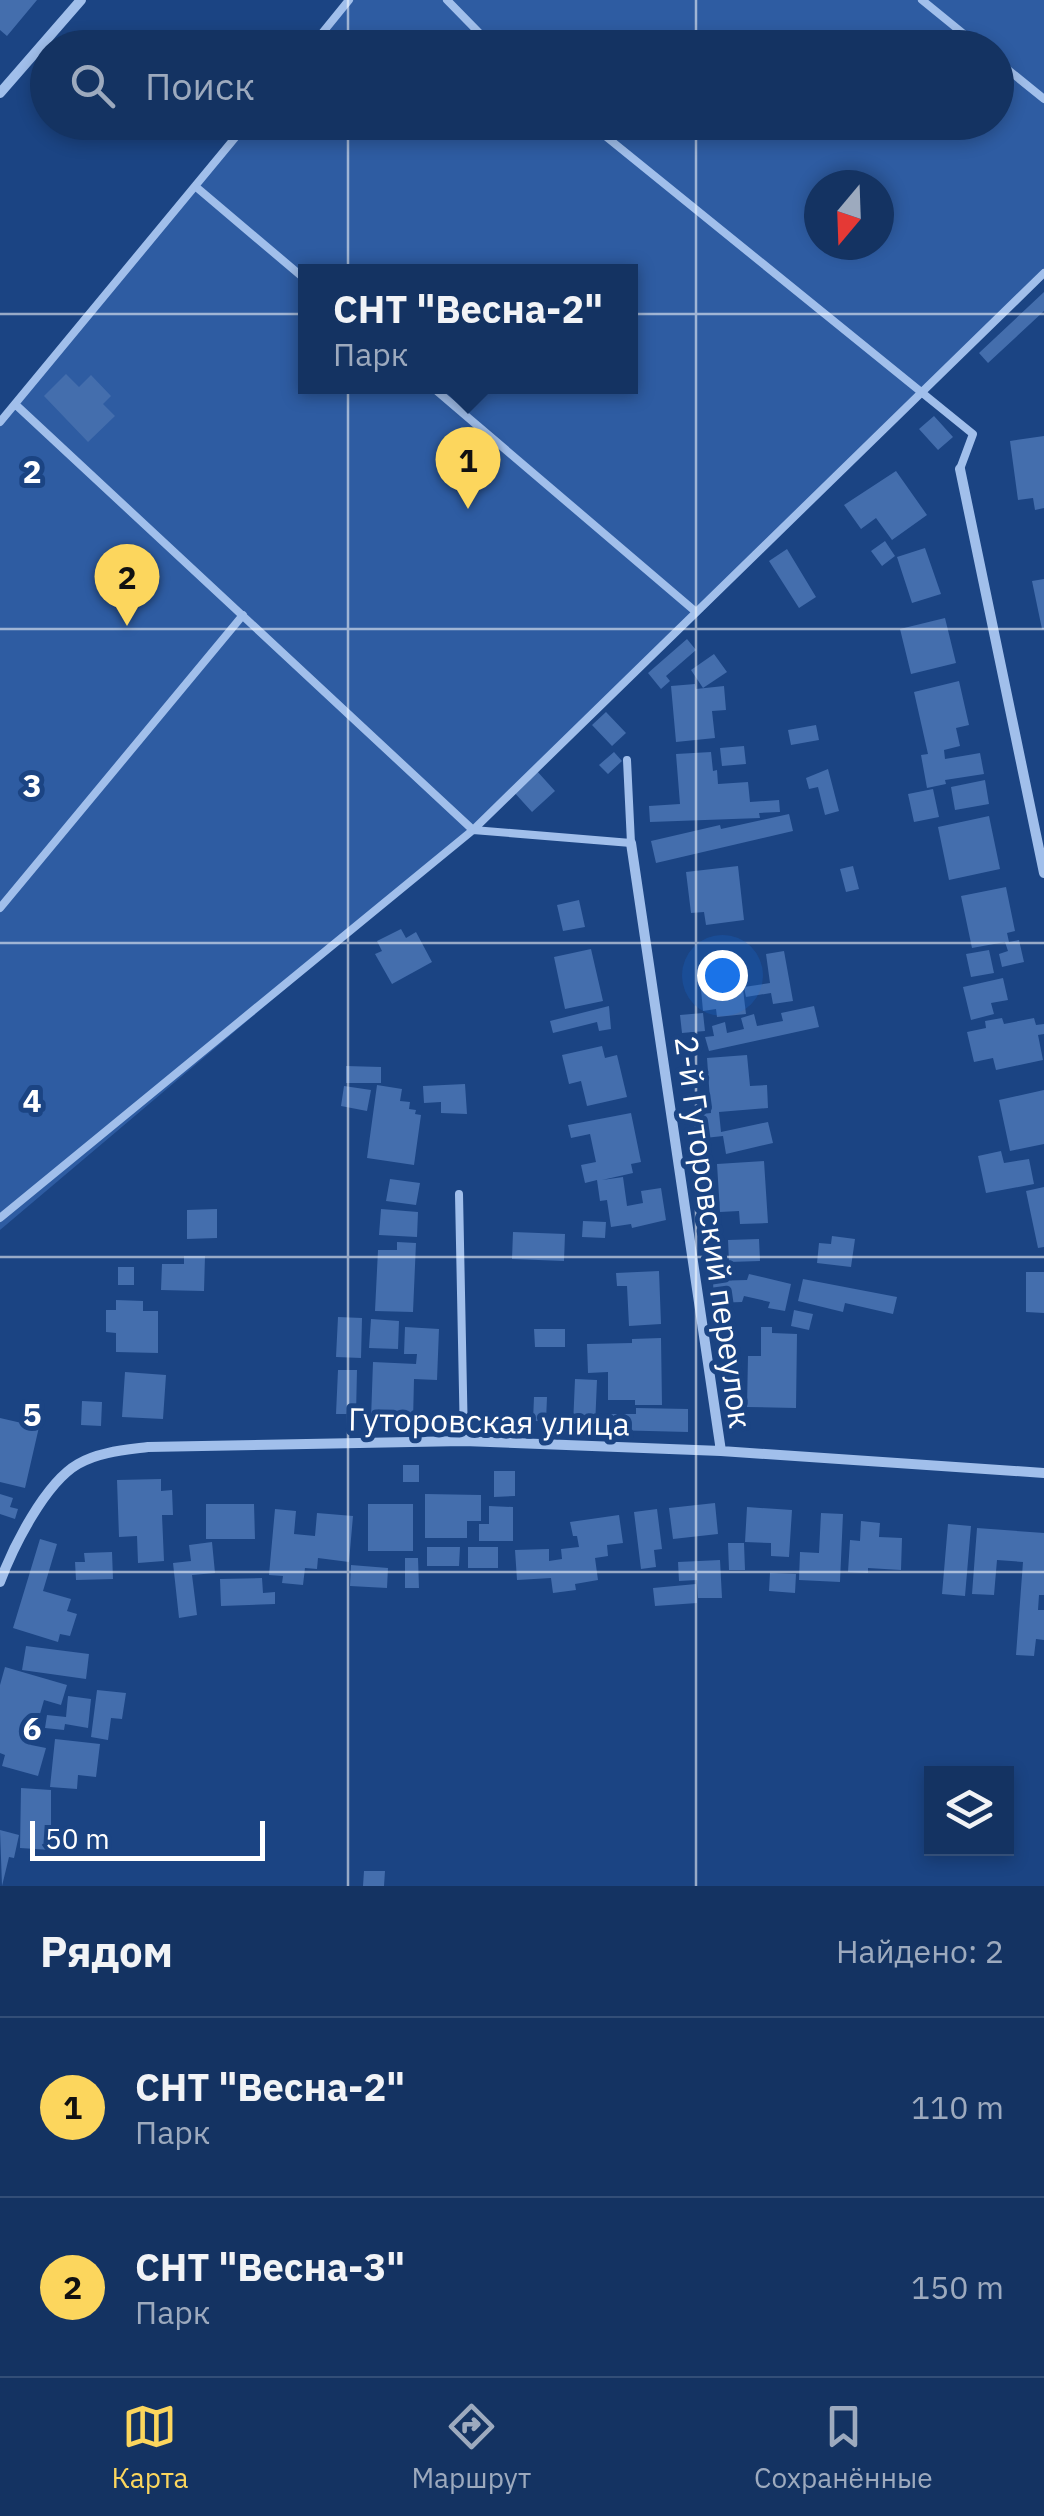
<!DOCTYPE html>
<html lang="ru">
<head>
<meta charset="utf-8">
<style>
  :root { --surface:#143362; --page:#213f6b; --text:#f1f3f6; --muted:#9daabe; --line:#334e77; --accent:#fcd65d }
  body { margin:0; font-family:"IBM Plex Sans",sans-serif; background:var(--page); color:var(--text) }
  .controls { position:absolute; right:30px; bottom:30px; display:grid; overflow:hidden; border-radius:0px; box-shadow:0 5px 15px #0003 }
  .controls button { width:90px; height:90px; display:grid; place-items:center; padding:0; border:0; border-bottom:2px solid var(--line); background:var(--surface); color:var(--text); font:50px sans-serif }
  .compass { position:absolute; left:804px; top:170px; width:90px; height:90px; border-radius:50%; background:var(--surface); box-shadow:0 5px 15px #0003; rotate:199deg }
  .scale { position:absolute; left:30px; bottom:25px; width:235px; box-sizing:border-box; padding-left:10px; border:5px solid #fff; border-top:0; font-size:28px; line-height:35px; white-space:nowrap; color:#fff; -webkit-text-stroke:8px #1b4483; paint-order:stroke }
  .you { position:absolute; left:722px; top:975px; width:35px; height:35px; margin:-25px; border:8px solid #fff; border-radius:50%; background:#1a73e8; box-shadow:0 0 0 15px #1a73e833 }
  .badge { display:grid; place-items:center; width:65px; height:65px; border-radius:50%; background:var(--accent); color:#111; font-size:32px; font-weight:700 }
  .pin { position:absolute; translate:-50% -82px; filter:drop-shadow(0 2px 5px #0008) }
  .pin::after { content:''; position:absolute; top:52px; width:35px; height:30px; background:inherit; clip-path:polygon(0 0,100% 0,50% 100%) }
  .popup { position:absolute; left:298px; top:264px; width:340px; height:130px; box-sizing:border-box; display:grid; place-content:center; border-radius:0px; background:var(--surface); filter:drop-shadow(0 2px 8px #0005); font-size:32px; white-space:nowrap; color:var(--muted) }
  .popup b { font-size:38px; color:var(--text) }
  .popup::after { content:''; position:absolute; left:50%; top:100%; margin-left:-20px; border:20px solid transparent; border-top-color:var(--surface) }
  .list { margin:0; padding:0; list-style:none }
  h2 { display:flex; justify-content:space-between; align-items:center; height:130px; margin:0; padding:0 40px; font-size:42px }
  h2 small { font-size:32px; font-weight:400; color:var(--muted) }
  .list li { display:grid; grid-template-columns:65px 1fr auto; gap:30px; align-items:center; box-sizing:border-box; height:180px; padding:0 40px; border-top:2px solid var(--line) }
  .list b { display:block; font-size:38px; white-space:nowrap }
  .list p { margin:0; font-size:32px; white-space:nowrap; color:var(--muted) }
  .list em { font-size:32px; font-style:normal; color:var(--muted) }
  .icon { flex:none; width:55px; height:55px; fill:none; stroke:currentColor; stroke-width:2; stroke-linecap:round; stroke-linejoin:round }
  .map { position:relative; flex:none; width:1044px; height:1886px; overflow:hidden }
  .search { position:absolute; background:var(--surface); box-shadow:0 5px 15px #0003; left:30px; right:30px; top:30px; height:110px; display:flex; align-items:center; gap:25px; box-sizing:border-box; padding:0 35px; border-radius:55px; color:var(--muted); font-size:38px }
  .sheet { height:490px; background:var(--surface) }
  nav { display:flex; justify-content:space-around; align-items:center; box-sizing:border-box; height:140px; border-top:2px solid var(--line); background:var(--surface); font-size:28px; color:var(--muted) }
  nav a { display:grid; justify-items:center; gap:5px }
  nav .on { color:var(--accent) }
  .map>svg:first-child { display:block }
  .green { fill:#2e5ca2; fill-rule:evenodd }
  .building { fill:#446ead }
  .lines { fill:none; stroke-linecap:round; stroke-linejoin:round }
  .service { stroke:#a1bfeb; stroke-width:8 }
  .minor { stroke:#a1bfeb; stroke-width:10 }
  .grid { fill:none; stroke:#fff; stroke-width:2.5; stroke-opacity:0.55 }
  .labels { text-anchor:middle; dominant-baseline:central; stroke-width:10; stroke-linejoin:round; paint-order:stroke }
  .street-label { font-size:32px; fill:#fff; stroke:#1b4483 }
  .grid-label { font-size:32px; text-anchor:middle; font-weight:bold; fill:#fff; stroke:#1b4483; stroke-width:10; stroke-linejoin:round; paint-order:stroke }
</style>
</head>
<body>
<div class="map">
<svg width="1044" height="1886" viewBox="0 0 1044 1886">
  <rect width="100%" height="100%" fill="#1b4483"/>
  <!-- green -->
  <path class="green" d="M349,0H1044V274L700,614L473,830L0,1230V422L248,123L996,122V48L310,47ZM819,185H879V245H819ZM306,272H630V386H306Z"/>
  <!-- building -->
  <path class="building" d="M0,0H37L7,36L0,30Z
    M1044,292V311L988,363L979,353Z
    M66,374L79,387L91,375L111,396L103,404L115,416L88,442L44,396Z
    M934,416L953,437L938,450L919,429Z
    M1044,436V508L1035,510L1033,498L1018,500L1010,441Z
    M896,471L927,515L892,540L876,518L861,529L844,505Z
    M885,541L895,556L882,566L871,551Z
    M925,548L941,594L912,603L897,557Z
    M787,549L816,597L799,608L769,561Z
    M1044,579V629H1042L1032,581Z
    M945,618L956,663L911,674L900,629Z
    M687,639L696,650L666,676L670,681L661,689L648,673Z
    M714,654L727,672L703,688L691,670Z
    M959,681L969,725L956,728L960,746L944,750L945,759L980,753L984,774L945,780L946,784L927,788L921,755L928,754L914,692Z
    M695,684L696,689L724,686L726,710L712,711L715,738L676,742L671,686Z
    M606,712L626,733L612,746L592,725Z
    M816,725L819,740L791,745L788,730Z
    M744,746L746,764L722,766L720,748Z
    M614,752L622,761L608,774L599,765Z
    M711,752L713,771L717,770L718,784L748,782L750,802L779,800L780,812L759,813L760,818L650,822L649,806L680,804L676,754Z
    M828,769L839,811L825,815L818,787L809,789L806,778Z
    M536,770L555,791L532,812L513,791Z
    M985,780L989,804L955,810L951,787Z
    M933,789L939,817L914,822L908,794Z
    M789,814L793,831L656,863L651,841L720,825L721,829Z
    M989,816L1000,869L949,880L938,827Z
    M738,866L744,920L706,925L704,912L691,913L686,872Z
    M853,866L859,889L846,892L840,869Z
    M1006,887L1015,931L1007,933L1009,942L1019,940L1024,962L1002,967L999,954L1008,951L1005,942L972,948L961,896Z
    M579,900L585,927L563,931L557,905Z
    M401,929L406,938L416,932L432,962L392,984L375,954L382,951L377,941Z
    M591,949L603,1001L565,1009L554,957Z
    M989,950L994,973L971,977L966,954Z
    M784,951L793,1001L773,1004L771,993L746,997L744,987L770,983L766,954Z
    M740,964L746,1014L717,1017L716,1009L703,1011L699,968Z
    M1003,978L1008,1000L991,1003L994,1014L971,1020L963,987Z
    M609,1006L611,1029L599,1031L597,1022L553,1033L550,1021Z
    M814,1006L819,1027L709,1051L705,1037L714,1036L712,1026L725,1022L727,1033L744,1029L741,1018L754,1014L757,1026L783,1021L781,1013Z
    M703,1013L705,1031L682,1033L680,1015Z
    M1002,1018L1004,1024L1034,1018L1036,1025L1044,1024V1034L1038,1035L1043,1060L996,1070L993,1058L974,1062L967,1032L986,1028L985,1021Z
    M602,1046L605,1058L617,1055L627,1097L587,1106L581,1081L569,1084L562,1055Z
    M747,1055L750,1086L767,1085L768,1108L719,1112L721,1132L768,1122L773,1143L726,1154L723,1136L696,1139L693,1115L711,1113L707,1058Z
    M346,1066L381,1067V1083H346Z
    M465,1084L467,1114L441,1113V1102L424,1103L423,1086Z
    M377,1085L402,1089L400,1101L410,1102L409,1109L416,1110L415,1114L421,1115L414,1165L367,1158Z
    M344,1086L371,1090L367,1111L341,1106Z
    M1044,1090V1144L1010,1151L999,1100Z
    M631,1113L641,1162L631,1164L633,1173L602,1180L623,1177L627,1206L643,1203L641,1191L661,1188L666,1220L632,1228L631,1224L611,1227L607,1200L600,1201L597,1180L585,1183L581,1165L596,1162L590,1134L571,1138L568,1125Z
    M1001,1151L1004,1163L1029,1159L1034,1184L986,1193L978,1156Z
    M764,1161L768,1223L740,1224L739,1211L720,1212L717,1164Z
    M390,1179L420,1183L416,1205L386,1201Z
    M1044,1187V1247L1038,1248L1026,1191Z
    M217,1209V1238L187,1239V1210Z
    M381,1209L418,1212L417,1237L379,1235Z
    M583,1221L606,1222L605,1238L582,1237Z
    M513,1232L565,1234L564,1261L512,1259Z
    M832,1236L855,1239L851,1267L817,1263L819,1243L831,1244Z
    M759,1239L760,1261L729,1262L728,1240Z
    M397,1242L416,1243L413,1312L375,1311L378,1250H397Z
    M184,1256H205L204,1291L161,1290L162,1264H184Z
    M118,1267H134V1285H118Z
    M659,1271L661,1324L629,1326L627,1286H617L616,1273Z
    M1026,1272H1044V1313L1026,1312Z
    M749,1274L791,1284L785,1311L768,1308L770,1302L744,1296L742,1302L714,1303L713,1281L747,1280Z
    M803,1279L897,1297L893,1314L845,1303L843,1312L798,1301Z
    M116,1300L143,1301V1311H158V1353L116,1352V1333L106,1332V1310H116Z
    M794,1310L813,1314L809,1330L791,1326Z
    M338,1317L362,1318L361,1358L336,1357Z
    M371,1319L399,1321L398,1349L369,1348Z
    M405,1327L439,1329L437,1380L414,1379L413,1421L371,1419L373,1362L416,1364L417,1354H404Z
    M761,1327H772V1333L797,1334L796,1408L747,1407L748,1356H761Z
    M534,1329H565V1347H535Z
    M661,1338L662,1405H635V1400H608V1372L588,1373L587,1344L632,1343V1339Z
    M338,1370H357L356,1414H336Z
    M125,1372L166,1375L163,1419L122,1417Z
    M575,1379L597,1380L595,1427L573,1426Z
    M534,1397H547L546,1421H533Z
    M82,1401L102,1402L101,1426L81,1425Z
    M636,1408L688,1409V1432L610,1430V1414H636Z
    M0,1418L39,1427L25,1488L0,1482Z
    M403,1465H419V1482H403Z
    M494,1471H515V1496L494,1497Z
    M161,1479V1491L172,1490L173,1515H162L164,1561L138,1563L137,1536L119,1537L117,1480Z
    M0,1494L13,1498L10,1507L18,1509L15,1519L0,1514Z
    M425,1494L481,1495V1521H467V1538H425Z
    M715,1503L718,1534L673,1539L669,1508Z
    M206,1504H254L255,1539H206Z
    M368,1504H413V1551H368Z
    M489,1506L513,1507V1541H479V1524H489Z
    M747,1507L792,1510L789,1557L771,1556V1543L745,1542Z
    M275,1509L296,1511L294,1534L315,1536L317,1513L353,1516L349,1562L318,1558L317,1569L305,1568L303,1585L282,1583L283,1576L269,1575Z
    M657,1509L662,1549L654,1550L656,1567L641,1569L634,1512Z
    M821,1513L843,1514L840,1582L799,1580L800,1552L819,1553Z
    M619,1515L623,1543L607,1545L608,1556L595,1558L598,1580L575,1584L576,1590L553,1593L551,1578L517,1580L515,1550L549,1549V1561L562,1559L561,1549L579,1547L577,1536H573L570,1522Z
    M861,1521L880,1523L879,1537L902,1538L901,1570L868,1568V1573L848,1572L850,1540L860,1541Z
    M948,1524L971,1526L965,1596L942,1594Z
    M977,1528L1044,1533V1595H1039L1038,1610H1044V1640L1036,1639L1034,1656L1016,1655L1023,1562L997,1560L994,1595L972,1594Z
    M40,1539L57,1544L43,1591L71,1599L67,1611L77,1614L70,1636L60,1634L58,1642L13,1628Z
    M212,1542L215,1573L192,1575L197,1615L179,1618L173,1563L191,1561L189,1545Z
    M728,1543H744L745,1570H729Z
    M427,1547H460L459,1566H427Z
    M468,1547H498V1568H468Z
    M112,1552L113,1579L76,1580L75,1562H85L84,1553Z
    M405,1558H418L419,1588H405Z
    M720,1560L722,1598H698L697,1580L679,1581L678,1562Z
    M351,1565L388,1568L387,1588L350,1586Z
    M770,1573L796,1574L795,1593L769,1591Z
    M262,1578L263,1593L275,1592V1604L221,1606L220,1579Z
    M696,1584L697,1603L655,1606L653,1588Z
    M26,1646L89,1654L86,1679L22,1670Z
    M5,1667L67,1685L61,1705L44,1700L31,1745L46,1748L38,1776L2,1766L5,1755L0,1753V1685Z
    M97,1690L126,1693L122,1719L111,1718L108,1740L91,1737Z
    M68,1696L91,1699L88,1728L65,1724L64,1730L45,1728L47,1715L66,1717Z
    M55,1739L100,1744L96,1777L78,1775L77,1789L50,1787Z
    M21,1788L51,1790V1850L20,1848Z
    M0,1830L19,1835L14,1858L9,1857L2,1886Z
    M364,1871H385L384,1886H363Z"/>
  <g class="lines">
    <!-- service -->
    <path class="service" d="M447,0L494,48
      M922,0L981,48
      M310,48L349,0
      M996,60L1044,99
      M588,122L973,434L960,469
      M195,186L306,280
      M431,386L696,612
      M15,404L473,830L1044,273
      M0,422L248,122
      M0,908L243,615
      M459,1194L464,1441
      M0,1218L473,830L631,843L627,760"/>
    <!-- minor -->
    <path class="minor" d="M0,93L81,0
      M960,469L1044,873
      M631,843L721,1451
      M0,1582C13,1547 45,1483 78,1464C98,1452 125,1450 148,1447L464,1441L721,1451L1044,1473"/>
  </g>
  <!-- grid -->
  <path class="grid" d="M348,0V48M696,0V48M348,122V1886M696,122V1886M0,314H1044M0,629H1044M0,943H1044M0,1257H1044M0,1572H1044"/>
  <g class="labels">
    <!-- street labels -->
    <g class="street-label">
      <text transform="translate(714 1232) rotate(82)">2-й Гуторовский переулок</text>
      <text transform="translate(489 1421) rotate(1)">Гуторовская улица</text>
    </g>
  </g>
  <g class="grid-label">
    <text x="32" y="483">2</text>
    <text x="32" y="797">3</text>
    <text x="32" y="1112">4</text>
    <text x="32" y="1426">5</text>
    <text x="32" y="1740">6</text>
  </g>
</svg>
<div class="controls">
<button><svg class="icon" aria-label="layers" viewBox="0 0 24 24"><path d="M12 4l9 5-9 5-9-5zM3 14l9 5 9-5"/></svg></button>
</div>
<svg class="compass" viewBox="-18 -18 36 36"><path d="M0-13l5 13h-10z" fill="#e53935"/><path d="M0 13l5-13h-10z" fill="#9daabe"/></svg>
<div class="scale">50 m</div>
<div class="you"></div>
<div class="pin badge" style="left:468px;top:509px">1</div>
<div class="popup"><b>СНТ &quot;Весна-2&quot;</b>Парк</div>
<div class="pin badge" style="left:127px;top:626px">2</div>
<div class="search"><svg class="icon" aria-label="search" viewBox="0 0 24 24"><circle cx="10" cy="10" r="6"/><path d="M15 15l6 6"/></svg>Поиск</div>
</div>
<section class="sheet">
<h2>Рядом<small>Найдено: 2</small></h2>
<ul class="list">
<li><span class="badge">1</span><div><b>СНТ &quot;Весна-2&quot;</b><p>Парк</p></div><em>110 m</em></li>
<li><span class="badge">2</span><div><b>СНТ &quot;Весна-3&quot;</b><p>Парк</p></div><em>150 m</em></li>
</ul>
</section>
<nav>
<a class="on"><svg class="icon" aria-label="map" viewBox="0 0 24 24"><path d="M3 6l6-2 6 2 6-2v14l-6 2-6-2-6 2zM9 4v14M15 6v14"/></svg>Карта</a>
<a><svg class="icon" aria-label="directions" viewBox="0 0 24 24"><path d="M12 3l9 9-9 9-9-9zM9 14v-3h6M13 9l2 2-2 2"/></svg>Маршрут</a>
<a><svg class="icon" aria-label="saved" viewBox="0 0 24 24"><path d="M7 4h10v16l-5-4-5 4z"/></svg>Сохранённые</a>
</nav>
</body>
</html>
